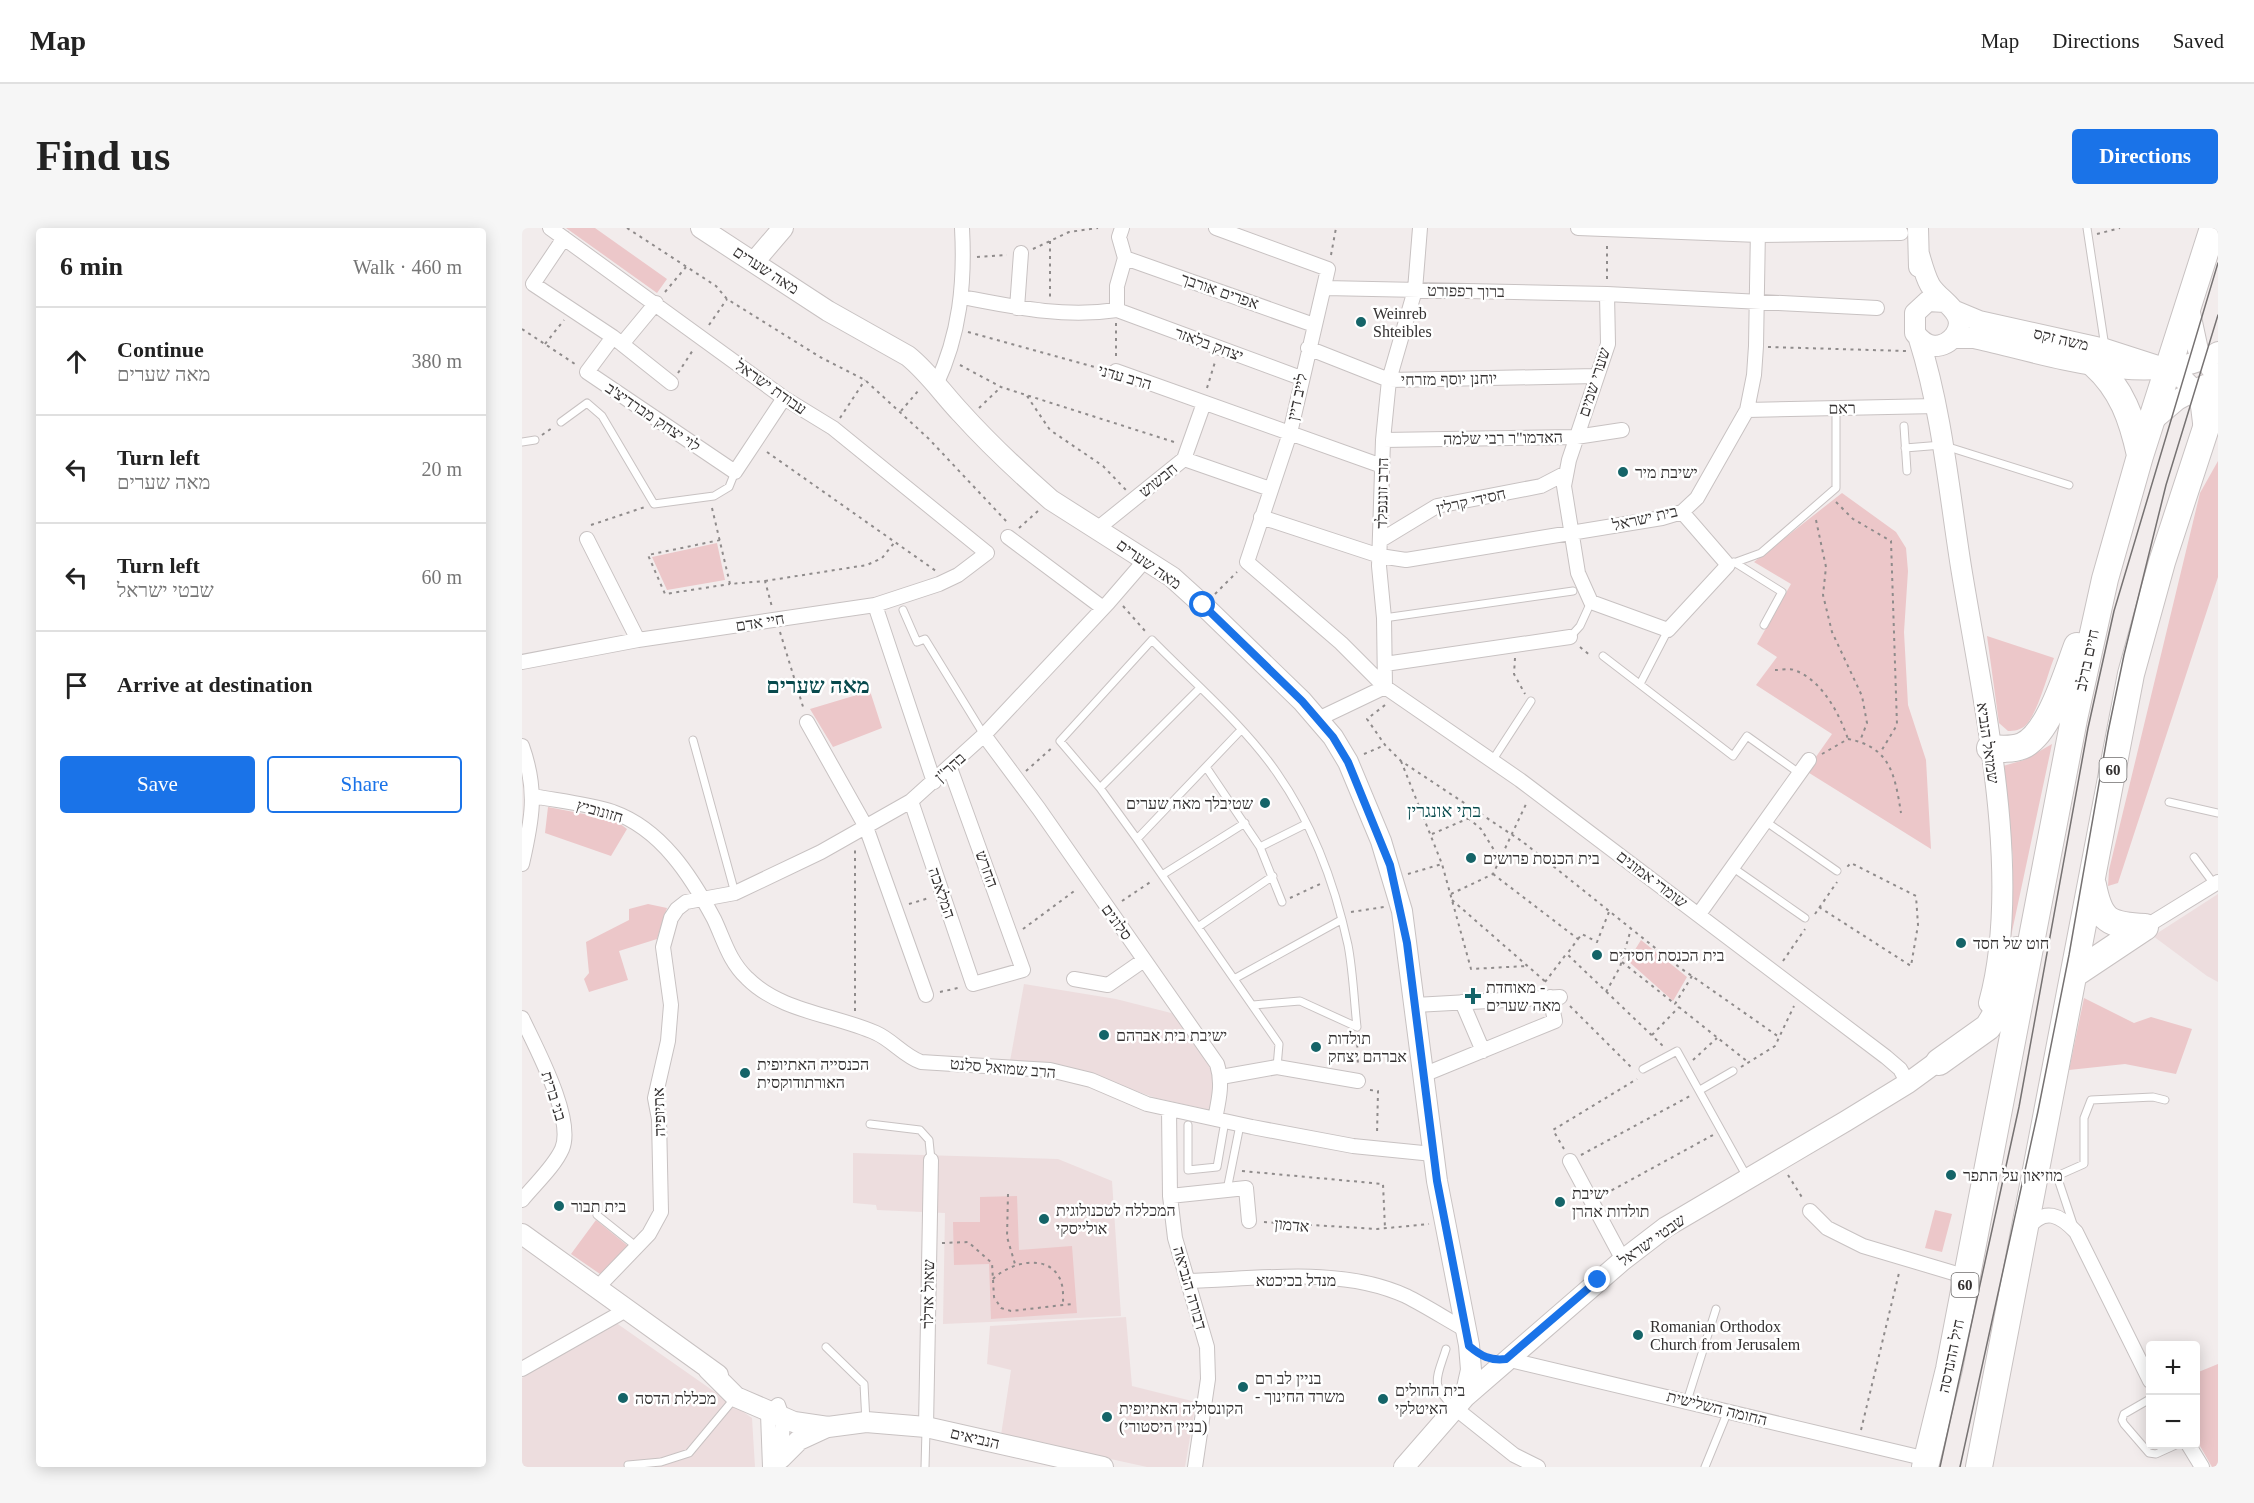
<!DOCTYPE html>
<html lang="en">
<head>
<meta charset="utf-8">
<style>
  :root { --surface:#fff; --page:#f6f6f6; --text:#222; --muted:#767676; --line:#e0e0e0; --accent:#1a73e8 }
  body { margin:0; font-family:"Times New Roman",Heebo,serif; background:var(--page); color:var(--text) }
  .controls { position:absolute; right:18px; bottom:18px; display:grid; overflow:hidden; border-radius:6px; box-shadow:0 3px 15px #0003 }
  .controls button { width:54px; height:54px; display:grid; place-items:center; padding:0; border:0; border-bottom:2px solid var(--line); background:var(--surface); color:var(--text); font:30px sans-serif }
  .stop { position:absolute; width:18px; height:18px; margin:-14px; border:4px solid #1a73e8; border-radius:50%; background:#fff }
  .stop.end { background:#1a73e8; border-color:#fff; box-shadow:0 2px 6px #0008 }
  .list { margin:0; padding:0; list-style:none }
  h2 { display:flex; justify-content:space-between; align-items:center; height:78px; margin:0; padding:0 24px; font-size:26px }
  h2 small { font-size:20px; font-weight:400; color:var(--muted) }
  .list li { display:grid; grid-template-columns:39px 1fr auto; gap:18px; align-items:center; box-sizing:border-box; height:108px; padding:0 24px; border-top:2px solid var(--line) }
  .list b { display:block; font-size:22px; white-space:nowrap }
  .list p { margin:0; font-size:20px; white-space:nowrap; color:var(--muted) }
  .list em { font-size:20px; font-style:normal; color:var(--muted) }
  .actions { display:flex; gap:12px; padding:18px 24px }
  .actions a { flex:1; padding:14px 0; border:2px solid var(--accent); border-radius:6px; text-align:center; font-size:21px; color:var(--accent) }
  .actions .main { background:var(--accent); color:#fff }
  .icon { flex:none; width:33px; height:33px; fill:none; stroke:currentColor; stroke-width:2; stroke-linecap:round; stroke-linejoin:round }
  .map { position:relative; flex:none; width:1696px; height:1239px; overflow:hidden; border-radius:6px }
  header { display:flex; align-items:center; gap:36px; box-sizing:border-box; height:84px; padding:0 30px; background:var(--surface); border-bottom:2px solid var(--line) }
  header strong { font-size:28px }
  nav { display:flex; gap:33px; margin-inline-start:auto; font-size:21px }
  .intro { display:flex; align-items:center; justify-content:space-between; box-sizing:border-box; height:144px; padding:0 36px }
  h1 { margin:0; font-size:42px }
  .button { padding:15px 27px; border-radius:6px; background:var(--accent); color:#fff; font-size:21px; font-weight:700 }
  main { display:flex; gap:36px; padding:0 36px }
  aside { flex:1; background:var(--surface); border-radius:6px; box-shadow:0 3px 15px #0003 }
  .map>svg:first-child { display:block }
  .built { fill:#edddde }
  .green { fill:#ecc7c9 }
  .lines { fill:none; stroke-linecap:round; stroke-linejoin:round }
  .lane-casing { stroke:#c8c2c2; stroke-width:9 }
  .street-casing { stroke:#c8c2c2; stroke-width:16 }
  .secondary-casing { stroke:#c8c2c2; stroke-width:22 }
  .highway-casing { stroke:#c8c2c2; stroke-width:28 }
  .path { stroke:#8f8b8b; stroke-width:2; stroke-dasharray:3 4.5; stroke-linecap:butt }
  .lane { stroke:#fff; stroke-width:7 }
  .street { stroke:#fff; stroke-width:14 }
  .secondary { stroke:#fff; stroke-width:20 }
  .highway { stroke:#fff; stroke-width:26 }
  .tram { stroke:#767272; stroke-width:1.5 }
  .route { stroke:#1a73e8; stroke-width:8 }
  .poi-dot { fill:#156468; stroke:#fff; stroke-width:2 }
  .labels { text-anchor:middle; dominant-baseline:central; stroke-width:5; stroke-linejoin:round; paint-order:stroke }
  .shield { fill:#fff; stroke:#706e6e; stroke-width:1.5 }
  .shield-label { font-size:15px; font-weight:bold; fill:#333030 }
  .street-label { font-size:16px; fill:#333030; stroke:#fff }
  .poi-label { font-size:16px; fill:#333030; stroke:#fff; text-anchor:start }
  .neighbourhood-label { font-size:18px; fill:#084a4d; stroke:#fff }
  .district-label { font-size:22px; font-weight:bold; fill:#084a4d; stroke:#fff }
</style>
</head>
<body>
<header>
<strong>Map</strong>
<nav><a>Map</a><a>Directions</a><a>Saved</a></nav>
</header>
<div class="intro"><h1>Find us</h1><a class="button">Directions</a></div>
<main>
<aside>
<h2>6 min<small>Walk · 460 m</small></h2>
<ul class="list">
<li><svg class="icon" aria-label="ahead" viewBox="0 0 24 24"><path d="M12 20V5M6 11l6-6 6 6"/></svg><div><b>Continue</b><p>מאה שערים</p></div><em>380 m</em></li>
<li><svg class="icon" aria-label="left" viewBox="0 0 24 24"><path d="M17 20v-9H6M10 6l-5 5 5 5"/></svg><div><b>Turn left</b><p>מאה שערים</p></div><em>20 m</em></li>
<li><svg class="icon" aria-label="left" viewBox="0 0 24 24"><path d="M17 20v-9H6M10 6l-5 5 5 5"/></svg><div><b>Turn left</b><p>שבטי ישראל</p></div><em>60 m</em></li>
<li><svg class="icon" aria-label="arrive" viewBox="0 0 24 24"><path d="M6 21V4h12l-3 4 3 4H6"/></svg><div><b>Arrive at destination</b></div></li>
</ul>
<div class="actions"><a class="main">Save</a><a>Share</a></div>
</aside>
<div class="map">
<svg width="1696" height="1239" viewBox="0 0 1696 1239">
  <rect width="100%" height="100%" fill="#f2ecec"/>
  <!-- built -->
  <path class="built" d="M1696,666V754L1685,748L1631,708Z
    M502,756L594,771L657,787L684,826L693,848L688,882L634,870L560,844L488,833Z
    M331,925L536,931L590,953L599,1088L421,1096L423,985L355,982L354,977L331,975Z
    M604,1089L610,1158L674,1174L663,1239H625L479,1207L489,1142L465,1136L468,1098Z
    M90,1092L230,1190L233,1239H0V1150Z"/>
  <!-- green -->
  <path class="green" d="M44,0H73L145,51L135,65Z
    M1696,233V349L1596,655L1586,658L1587,642L1678,265Z
    M1320,265L1374,304L1384,320L1386,343L1382,404L1386,477L1404,532L1409,621L1284,543L1310,506L1234,457L1255,429L1235,416L1269,356L1232,334Z
    M195,315L203,352L145,362L130,329Z
    M1465,408L1532,430C1525,448 1516,484 1504,497C1499,502 1492,503 1486,503L1477,495Z
    M348,463L360,500L311,519L288,481Z
    M1530,516L1488,713L1491,630L1481,538L1502,532Z
    M26,579L93,592L105,601L89,628L23,605Z
    M126,676L145,680L135,711L97,723L106,752L67,764L62,751L67,745L64,714L107,692V681Z
    M1119,712L1165,749L1151,773L1106,733Z
    M1562,770L1612,795L1629,789L1670,801L1654,846L1603,836L1547,842Z
    M495,968L497,1022L550,1018L555,1085L469,1091L467,1036L432,1037L431,994H458V969Z
    M1413,982L1430,986L1420,1024L1403,1020Z
    M74,992L106,1018L78,1046L49,1026Z
    M1696,1136V1239H1690L1674,1211V1145Z"/>
  <g class="lines">
    <!-- lane casing -->
    <g class="lane-casing">
      <path id="lane" d="M1565,0L1583,119
        M39,194L65,175L80,188L132,276L192,268L207,259L213,244
        M1382,198L1385,243
        M0,214L13,212
        M1383,220L1420,217L1547,257
        M1212,334L1260,364L1242,397
        M1206,337L1239,325L1314,260V180
        M381,382L395,414L403,411L462,507
        M862,390L1051,363
        M1048,409L1058,398L1069,374
        M1081,428L1211,528L1225,508L1277,545
        M1118,456L1146,402
        M171,512L213,665
        M970,533L1009,473
        M684,539L738,619L760,674
        M578,560L677,461
        M1647,574L1696,585
        M1243,593L1315,643
        M615,611L718,503
        M738,619L784,596
        M1672,629L1692,656
        M1210,639L1283,690
        M640,647L723,595
        M676,699L751,648
        M712,751L819,692
        M731,777L778,773L835,799C832,772 831,743 826,717C813,657 790,595 755,545C722,497 671,454 630,412L538,513L578,560L615,611L757,816L755,839
        M1121,841L1155,823L1225,949
        M1178,862L1211,843
        M348,896L398,902L407,912L409,932
        M666,897V942L695,939L703,893
        M705,962L718,897
        M75,987L115,1019
        M1552,999L1535,948L1562,936V890L1569,872L1631,869L1643,872
        M304,1119L342,1156L344,1194
        M924,1121C915,1150 907,1157 932,1179
        M1628,1171L1602,1186L1600,1192L1602,1196L1627,1225L1634,1226L1656,1216
        M1165,1173L1194,1081
        M106,1237L139,1234L167,1225L212,1171
        M403,1239L404,1202
        M1183,1239L1206,1183"/>
    </g>
    <!-- street casing -->
    <g class="street-casing">
      <path id="street" d="M694,0L806,41L768,205L725,334L819,415L863,459L998,552L1364,829L1378,841L1386,855
        M1056,0L1237,7L1379,5
        M42,10L11,56L91,109
        M603,30L792,97
        M803,60L1085,66L1355,80
        M1085,66L1086,116L1047,232L1042,258L1056,345L1069,374L1146,402L1206,337L1160,284
        M440,69C492,79 541,90 595,82L779,150
        M134,75L100,116L91,109L65,144L213,244L262,170
        M495,80L499,25
        M595,82V58L603,30L597,9L600,0
        M100,116L149,155
        M786,120L867,152L1075,148
        M594,143L860,238
        M414,157C438,106 443,55 440,0
        M1225,182L1415,178
        M861,212L1054,209L1100,202
        M662,231L748,261
        M739,289L858,328L884,332L1140,290L1160,284L1175,270L1225,182L1232,147L1234,118L1236,0
        M575,301L662,231L682,175
        M486,309L581,380
        M65,311L116,412
        M859,312L915,278L1019,258L1044,245
        M353,377L412,554
        M0,434L116,412L353,377L417,356L436,347L465,325L311,200L262,170L28,0
        M863,436L1048,409
        M863,459L862,390L857,338L861,212L867,152L893,62L898,0
        M796,491L863,459
        M285,494L344,599L404,767
        M462,507L517,581L695,836C701,855 697,871 693,891
        M0,518C16,563 10,592 0,636
        M11,568C38,573 66,576 91,584C139,601 169,648 192,691C202,712 207,733 225,750C259,784 311,786 354,805C370,812 382,828 399,834L528,842L569,852L625,876L730,899L831,918L911,926
        M389,573L451,756L501,742L428,540
        M1177,686L1287,532
        M1623,699L1696,654
        M552,751L586,757L622,732
        M940,774L961,823
        M893,777L1038,769
        M0,790C13,818 53,891 40,921C32,939 13,956 0,972
        M901,847L1033,793L1028,769
        M699,849L755,839L836,853
        M647,881L648,968L653,1010L685,1119L686,1151L673,1239
        M1048,933L1101,1032
        M648,968L724,960L727,993
        M1288,983L1305,1000L1341,1018L1445,1049
        M1506,1000C1523,979 1538,987 1554,1004L1628,1153
        M666,1053C736,1051 819,1038 884,1068C904,1078 924,1091 944,1102
        M75,1060L127,1006L139,984L137,891L133,870L146,813L149,777L141,719L149,690L155,681L164,674L213,665L299,624L389,573L462,507L586,375L624,331
        M984,1131L1405,1231
        M0,1141L104,1082
        M933,1180L992,1227L1016,1239
        M404,1199L409,932
        M1666,1216L1680,1239
        M248,1239L246,1186L256,1177L261,1191L259,1231"/>
    </g>
    <!-- secondary casing -->
    <g class="secondary-casing">
      <path id="secondary" d="M179,0L306,83L386,128C406,144 421,166 439,185C467,216 498,245 529,272L650,349L681,377L780,473L811,509L826,534L859,613L880,683L915,953L947,1117L949,1142L943,1169
        M1396,0L1397,39
        M1397,26C1400,36 1403,48 1408,57C1417,73 1448,85 1433,107C1428,114 1421,118 1412,118C1404,117 1398,112 1393,105V85L1406,73L1423,74
        M232,34L261,0
        M1667,80L1676,122L1696,150
        M1433,83L1457,93L1583,121L1645,141L1661,151L1672,162L1679,178L1682,203
        M1431,110H1452C1521,125 1631,164 1696,124
        M1397,111C1420,184 1427,263 1439,339C1460,469 1502,647 1467,775
        M1629,194L1655,172L1683,157
        M0,1006L196,1147
        M186,1141L214,1169L272,1194L306,1199L344,1194L404,1199L581,1239
        M259,1230L277,1212L303,1200
        M882,1239L943,1169L1101,1032L1144,999L1324,893L1386,855L1427,825"/>
    </g>
    <!-- highway casing -->
    <g class="highway-casing">
      <path id="highway" d="M1572,136C1600,161 1610,191 1618,227
        M1468,520C1479,521 1490,522 1500,518C1527,507 1545,444 1555,418
        M1571,657C1578,693 1586,697 1623,699
        M1554,745L1623,699
        M1417,834L1466,799L1477,781L1495,722
        M1403,1239L1427,1141L1552,491L1583,351L1618,228L1691,0
        M1457,1239L1609,446L1640,334L1696,163"/>
    </g>
    <!-- path -->
    <path class="path" d="M105,0L194,58L205,71L298,129L343,152L407,211L485,294
      M1575,6L1598,0
      M528,13V70
      M511,21L547,4L576,0
      M809,27L814,0
      M455,29L485,27
      M1085,51V15
      M143,64L164,39
      M187,97L205,71
      M0,101L53,136
      M446,104L580,141
      M23,116L42,92
      M1246,119L1384,123
      M594,128V95
      M438,137L479,159L652,214
      M156,145L171,122
      M685,160L693,134
      M505,168L528,202L581,238L604,262
      M457,180L479,159
      M379,183L396,163
      M318,190L343,152
      M20,207L30,200
      M245,224L414,343
      M1314,274L1331,291L1369,313L1375,497L1358,525
      M190,280L208,356L243,353L250,379
      M1294,292L1304,339L1301,367L1310,404L1340,468L1345,495L1338,513
      M69,297L123,279
      M497,300L517,282
      M198,312L126,327L143,366L208,356
      M243,353L345,337L360,330L372,315
      M693,366L715,344
      M601,378L623,403
      M258,404L282,482
      M1058,419L1069,428
      M993,430L992,446L1003,466
      M1253,442C1259,442 1267,440 1272,442C1300,452 1317,485 1326,511
      M863,477L845,491L863,517L879,533L1001,614L1157,739L1257,809
      M842,526L863,517
      M1300,526L1326,511C1369,519 1373,548 1379,585
      M879,533L920,636L949,741L1005,738
      M504,543L531,519
      M946,590L959,601L977,630
      M910,606L959,585
      M886,646L920,636
      M971,646L1056,711L1045,726L1142,819
      M929,666L971,646L1005,574
      M768,670L798,656
      M930,672L1025,755
      M600,673L630,653
      M387,676L407,670
      M1297,679L1389,738L1396,697L1394,668L1329,635L1325,639
      M829,684L862,679
      M1293,686L1315,654
      M501,701L555,661
      M1056,711L1060,706L1075,714L1087,684
      M1261,733L1283,701
      M1100,734L1153,776
      M1170,748L1153,776L1226,834
      M1023,754L1045,725
      M418,764L436,760
      M1084,764L1098,739L1109,701
      M1048,778L1110,840
      M333,783V620
      M1130,807L1157,779
      M835,809L836,839
      M1171,832L1195,810
      M1219,839L1253,818L1272,778
      M848,862L856,863L855,906
      M1042,921L1031,902L1115,851
      M1059,927L1168,868
      M720,943L861,956L863,1000
      M1266,947L1281,971
      M486,966L485,1009L493,1036
      M1083,966L1191,907
      M742,994L855,1001L907,996
      M420,1015L446,1014L470,1035L472,1069L479,1080L489,1083L550,1076
      M471,1051C487,1035 524,1025 537,1049C542,1058 541,1068 541,1077
      M1339,1202L1377,1045"/>
    <!-- lane -->
    <use href="#lane" class="lane"/>
    <!-- street -->
    <use href="#street" class="street"/>
    <!-- secondary -->
    <use href="#secondary" class="secondary"/>
    <!-- highway -->
    <use href="#highway" class="highway"/>
    <!-- tram -->
    <path class="tram" d="M1418,1239L1497,879L1566,500L1592,383L1696,35
      M1438,1239L1516,883L1547,727L1586,504L1602,427L1644,257L1696,87"/>
  </g>
  <g class="lines">
    <!-- route -->
    <path class="route" d="M681,377L780,473L811,509L826,534L868,637L885,715L915,953L947,1118C959,1128 968,1133 984,1131L1076,1052"/>
  </g>
  <!-- markers -->
  <g class="poi-dot">
    <circle cx="839" cy="94" r="6"/>
    <circle cx="1101" cy="244" r="6"/>
    <circle cx="743" cy="575" r="6"/>
    <circle cx="949" cy="630" r="6"/>
    <circle cx="1439" cy="715" r="6"/>
    <circle cx="1075" cy="727" r="6"/>
    <path d="M948 759h6v6h6v6h-6v6h-6v-6h-6v-6h6z"/>
    <circle cx="582" cy="807" r="6"/>
    <circle cx="794" cy="819" r="6"/>
    <circle cx="223" cy="845" r="6"/>
    <circle cx="1429" cy="947" r="6"/>
    <circle cx="1038" cy="974" r="6"/>
    <circle cx="37" cy="978" r="6"/>
    <circle cx="522" cy="991" r="6"/>
    <circle cx="1116" cy="1107" r="6"/>
    <circle cx="721" cy="1159" r="6"/>
    <circle cx="101" cy="1170" r="6"/>
    <circle cx="861" cy="1171" r="6"/>
    <circle cx="585" cy="1189" r="6"/>
  </g>
  <g class="labels">
    <!-- shield labels -->
    <g class="shield">
      <rect x="1577.5" y="530" width="27" height="24" rx="4.5"/>
      <rect x="1429.5" y="1045" width="27" height="24" rx="4.5"/>
    </g>
    <g class="shield-label">
      <text x="1591" y="542">60</text>
      <text x="1443" y="1057">60</text>
    </g>
    <!-- street labels -->
    <g class="street-label">
      <text transform="translate(244 42) rotate(33)">מאה שערים</text>
      <text transform="translate(698 63) rotate(19)">אפרים אורבך</text>
      <text transform="translate(944 63) rotate(1)">ברוך רפפורט</text>
      <text transform="translate(1539 111) rotate(13)">משה זקס</text>
      <text transform="translate(687 116) rotate(20)">יצחק בלאזר</text>
      <text transform="translate(603 149) rotate(16)">הרב עדני</text>
      <text transform="translate(927 151) rotate(-1)">יוחנן יוסף מזרחי</text>
      <text transform="translate(1072 154) rotate(-72)">שערי שמים</text>
      <text transform="translate(249 159) rotate(35)">עבודת ישראל</text>
      <text transform="translate(775 169) rotate(-78)">לייב דיין</text>
      <text transform="translate(1320 180) rotate(-1)">ראם</text>
      <text transform="translate(131 189) rotate(34)">לוי יצחק מברדיצ'ב</text>
      <text transform="translate(981 210) rotate(-1)">האדמו"ר רבי שלמה</text>
      <text transform="translate(636 252) rotate(-39)">חבשוש</text>
      <text transform="translate(860 265) rotate(-89)">הרב זוננפלד</text>
      <text transform="translate(949 273) rotate(-13)">חסידי קרלין</text>
      <text transform="translate(1123 290) rotate(-13)">בית ישראל</text>
      <text transform="translate(627 336) rotate(35)">מאה שערים</text>
      <text transform="translate(238 394) rotate(-9)">חיי אדם</text>
      <text transform="translate(1565 432) rotate(-78)">חיים ברלב</text>
      <text transform="translate(1466 515) rotate(82)">שמואל הנביא</text>
      <text transform="translate(428 539) rotate(-42)">בהר"ן</text>
      <text transform="translate(78 583) rotate(16)">חזונוביץ</text>
      <text transform="translate(465 641) rotate(70)">החרש</text>
      <text transform="translate(1130 651) rotate(37)">שומרי אמונים</text>
      <text transform="translate(420 665) rotate(71)">המלאכה</text>
      <text transform="translate(595 694) rotate(54)">סלונים</text>
      <text transform="translate(481 840) rotate(5)">הרב שמואל סלנט</text>
      <text transform="translate(32 868) rotate(73)">בני ברית</text>
      <text transform="translate(137 884) rotate(-92)">אתיופיה</text>
      <text transform="translate(770 997) rotate(5)">אדמון</text>
      <text transform="translate(1130 1012) rotate(-35)">שבטי ישראל</text>
      <text x="774" y="1052">מנדל בכיכטא</text>
      <text transform="translate(668 1060) rotate(74)">דבורה הנביאה</text>
      <text transform="translate(406 1066) rotate(-89)">שאול אדלר</text>
      <text transform="translate(1429 1128) rotate(-78)">חיל ההנדסה</text>
      <text transform="translate(1195 1180) rotate(14)">החומה השלישית</text>
      <text transform="translate(453 1210) rotate(13)">הנביאים</text>
    </g>
    <!-- poi labels -->
    <g class="poi-label">
      <text x="851" y="85">Weinreb<tspan x="851" dy="18">Shteibles</tspan></text>
      <text x="1113" y="244">ישיבת מיר</text>
      <text x="731" y="575" text-anchor="end">שטיבלך מאה שערים</text>
      <text x="961" y="630">בית הכנסת פרושים</text>
      <text x="1451" y="715">חוט של חסד</text>
      <text x="1087" y="727">בית הכנסת חסידים</text>
      <text x="964" y="759">מאוחדת -<tspan x="964" dy="18">מאה שערים</tspan></text>
      <text x="594" y="807">ישיבת בית אברהם</text>
      <text x="806" y="810">תולדות<tspan x="806" dy="18">אברהם יצחק</tspan></text>
      <text x="235" y="836">הכנסייה האתיופית<tspan x="235" dy="18">האורתודוקסית</tspan></text>
      <text x="1441" y="947">מוזיאון על התפר</text>
      <text x="1050" y="965">ישיבת<tspan x="1050" dy="18">תולדות אהרן</tspan></text>
      <text x="49" y="978">בית תבור</text>
      <text x="534" y="982">המכללה לטכנולוגית<tspan x="534" dy="18">אולייסקי</tspan></text>
      <text x="1128" y="1098">Romanian Orthodox<tspan x="1128" dy="18">Church from Jerusalem</tspan></text>
      <text x="733" y="1150">בניין לב רם<tspan x="733" dy="18">- משרד החינוך</tspan></text>
      <text x="873" y="1162">בית החולים<tspan x="873" dy="18">האיטלקי</tspan></text>
      <text x="113" y="1170">מכללת הדסה</text>
      <text x="597" y="1180">הקונסוליה האתיופית<tspan x="597" dy="18">(בניין היסטורי)</tspan></text>
    </g>
    <!-- neighbourhood labels -->
    <g class="neighbourhood-label">
      <text x="922" y="583">בתי אונגרין</text>
    </g>
    <!-- district labels -->
    <g class="district-label">
      <text x="296" y="457">מאה שערים</text>
    </g>
  </g>
</svg>
<div class="controls">
<button>+</button>
<button>−</button>
</div>
<div class="stop" style="left:681px;top:377px"></div>
<div class="stop end" style="left:1076px;top:1052px"></div>
</div>
</main>
</body>
</html>
